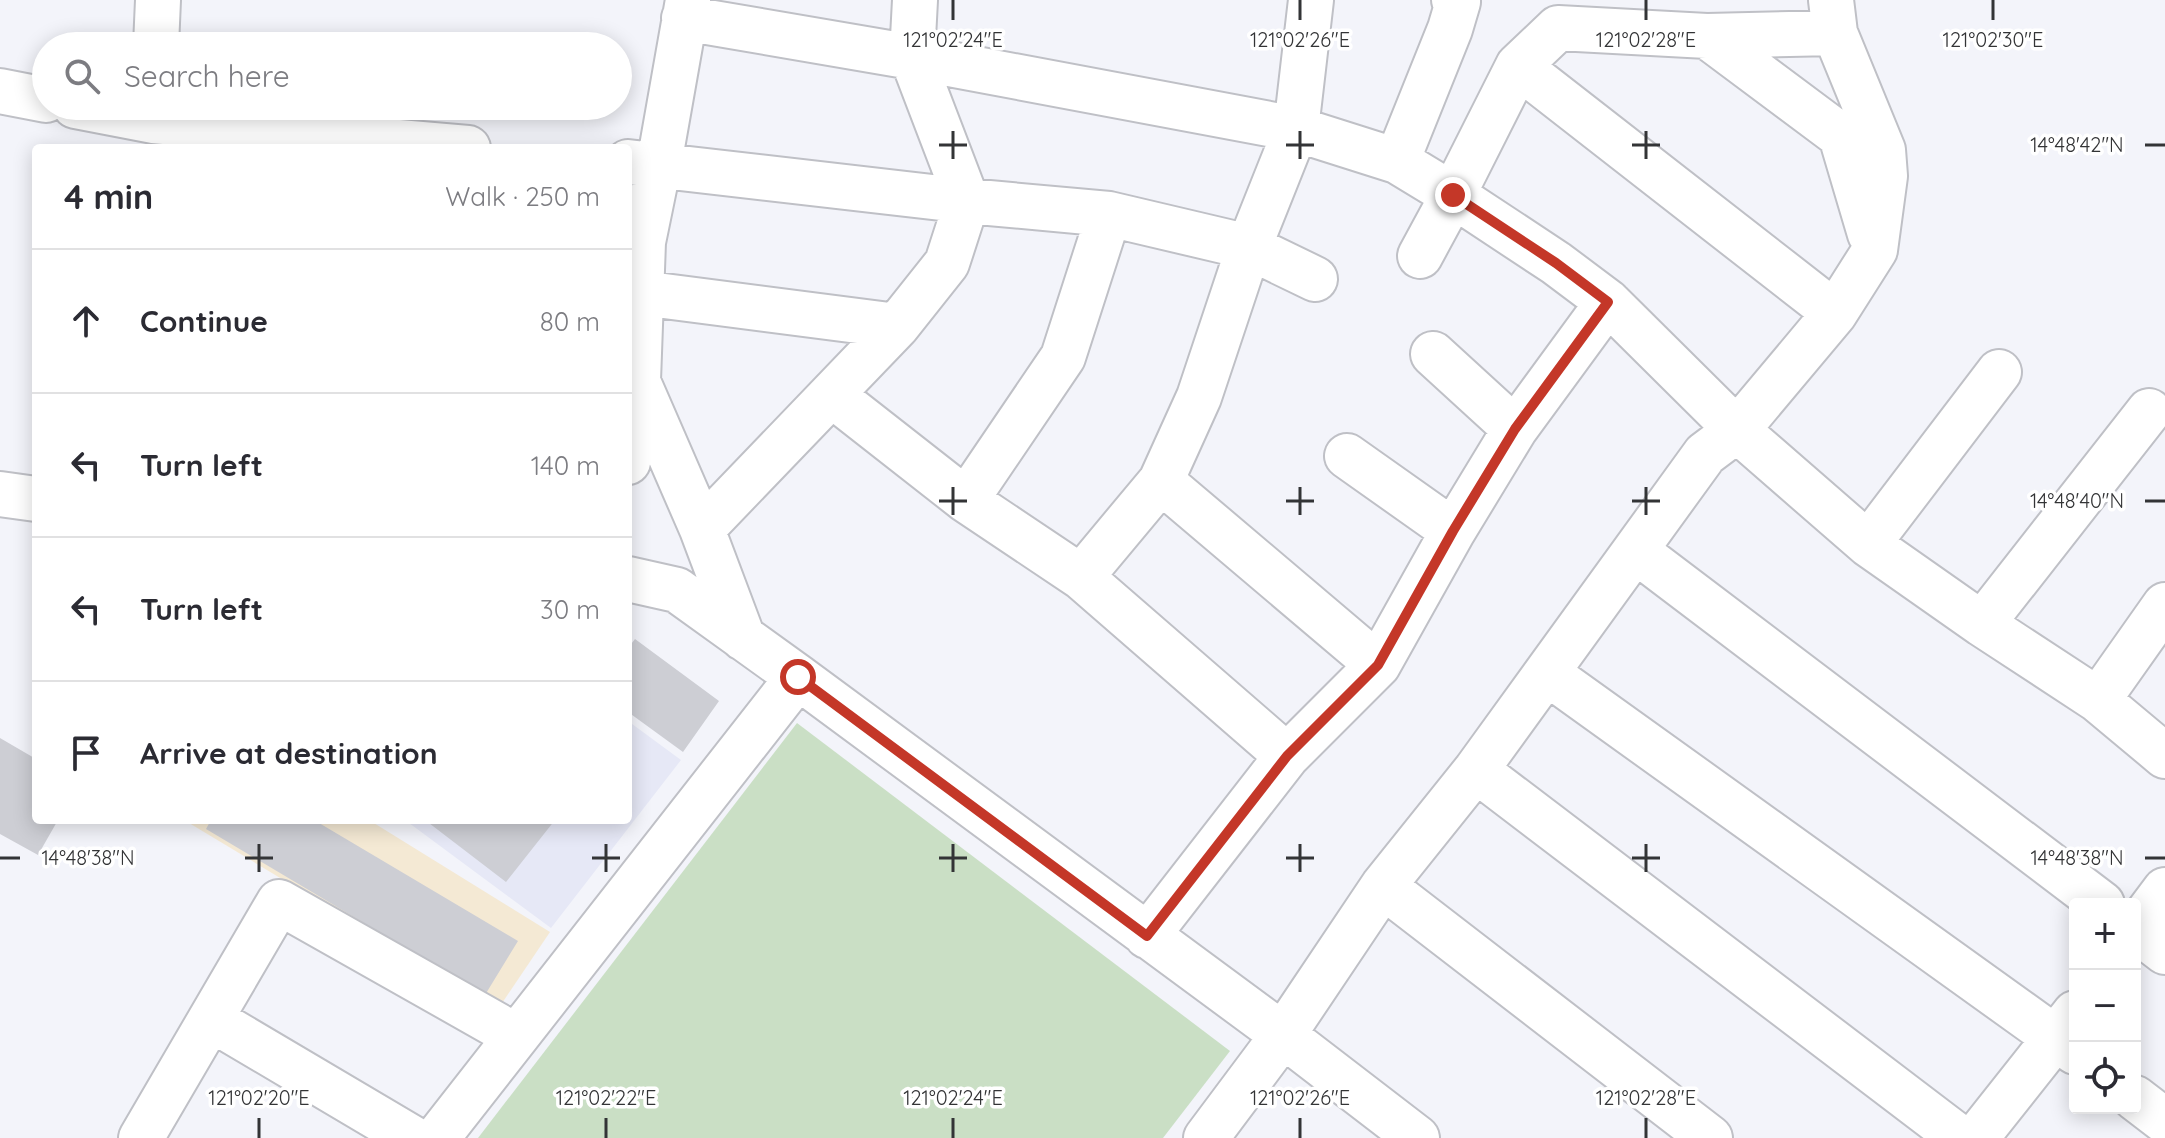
<!DOCTYPE html>
<html lang="en">
<head>
<meta charset="utf-8">
<style>
  :root { --surface:#fff; --page:#f2f2f3; --text:#2b2b33; --muted:#7c7c81; --line:#e1e1e2 }
  body { margin:0; font-family:Quicksand,sans-serif; background:var(--page); color:var(--text) }
  .controls { position:absolute; right:24px; bottom:24px; display:grid; overflow:hidden; border-radius:8px; box-shadow:0 4px 20px #0003 }
  .controls button { width:72px; height:72px; display:grid; place-items:center; padding:0; border:0; border-bottom:2px solid var(--line); background:var(--surface); color:var(--text); font:40px sans-serif }
  .stop { position:absolute; width:24px; height:24px; margin:-18px; border:6px solid #c43728; border-radius:50%; background:#fff }
  .stop.end { background:#c43728; border-color:#fff; box-shadow:0 2px 8px #0008 }
  .list { margin:0; padding:0; list-style:none }
  h2 { display:flex; justify-content:space-between; align-items:center; height:104px; margin:0; padding:0 32px; font-size:34px }
  h2 small { font-size:26px; font-weight:400; color:var(--muted) }
  .list li { display:grid; grid-template-columns:52px 1fr auto; gap:24px; align-items:center; box-sizing:border-box; height:144px; padding:0 32px; border-top:2px solid var(--line) }
  .list b { display:block; font-size:30px; white-space:nowrap }
  .list em { font-size:26px; font-style:normal; color:var(--muted) }
  .icon { flex:none; width:44px; height:44px; fill:none; stroke:currentColor; stroke-width:2; stroke-linecap:round; stroke-linejoin:round }
  .map { position:relative; flex:none; width:2165px; height:1138px; overflow:hidden }
  .search { position:absolute; background:var(--surface); box-shadow:0 4px 20px #0003; left:32px; top:32px; width:600px; height:88px; display:flex; align-items:center; gap:20px; box-sizing:border-box; padding:0 28px; border-radius:44px; color:var(--muted); font-size:30px }
  .panel { position:absolute; background:var(--surface); box-shadow:0 4px 20px #0003; left:32px; top:144px; width:600px; height:680px; border-radius:8px }
  .map>svg:first-child { display:block }
  .built { fill:#e6e8f6 }
  .education { fill:#f4e9d4 }
  .green { fill:#cadfc5 }
  .building { fill:#cdced4 }
  .lines { fill:none; stroke-linecap:round; stroke-linejoin:round }
  .minor-casing { stroke:#bfc0c6; stroke-width:48 }
  .minor { stroke:#fff; stroke-width:44 }
  .route { stroke:#c43728; stroke-width:10 }
  .ticks { fill:none; stroke:#333436; stroke-width:3 }
  .ticks-label { font-size:20px; text-anchor:middle; fill:#333436; stroke:#fff; stroke-width:7; stroke-linejoin:round; paint-order:stroke }
</style>
</head>
<body>
<div class="map">
<svg width="2165" height="1138" viewBox="0 0 2165 1138">
  <rect width="100%" height="100%" fill="#f3f4fa"/>
  <!-- built -->
  <path class="built" d="M628,721L681,760L551,928L405,820H628Z"/>
  <!-- education -->
  <path class="education" d="M191,820H369L550,932L498,1009L189,823Z"/>
  <!-- green -->
  <path class="green" d="M797,723L1230,1051L1163,1138H478Z"/>
  <!-- building -->
  <path class="building" d="M635,639L719,701L683,752L628,712V648Z
    M0,738L36,759V820H58L38,855L0,834Z
    M211,820H314L518,941L485,995L206,829Z
    M425,820H555L506,882Z"/>
  <g class="lines">
    <!-- minor casing -->
    <g class="minor-casing">
      <path id="minor" d="M1311,0L1296,129L1249,247L1315,279
        M684,18L912,57L1296,129L1397,161L1453,195L1420,256
        M1707,36L1841,136L1870,234
        M156,46L158,0
        M1518,66L1835,313
        M0,91L46,100
        M75,106L153,121L468,148
        M1397,161L1450,29L1458,2L1454,0
        M628,162L967,201L1109,214L1249,247L1199,397L1161,481L1081,577
        M641,293L897,326
        M1608,302L1556,263L1453,195L1518,66L1558,28L1707,36L1835,33
        M1433,354L1515,429
        M639,384L702,529L743,638
        M832,395L966,500L1081,577L1287,756
        M1347,456L1453,531
        M628,462L638,381L643,242L659,164L688,0
        M1161,481L1378,665
        M0,494L36,499
        M966,500L1063,357L1109,214
        M702,529L897,326L947,263L967,201L912,57L915,0
        M1868,544L1999,372
        M1636,551L2102,904
        M628,579L677,590L798,677L1283,1035L1417,1138
        M1982,624L2149,411
        M1547,673L2075,1052
        M2098,700L2165,605
        M1476,770L1960,1138
        M1383,886L1710,1138
        M2135,929L2165,952
        M2135,930L2165,890
        M1147,936L1287,756L1378,665L1453,531L1515,429L1608,302L1737,430L1868,544L1982,624L2098,700L2165,756
        M211,1019L412,1138
        M2135,1098L2165,1121
        M141,1138L279,902L516,1036
        M437,1138L798,677
        M1206,1138L1283,1035L1383,886L1476,770L1705,454L1737,430L1835,313L1875,250L1885,176L1883,150L1835,33L1831,0
        M1976,1138L2075,1013"/>
    </g>
    <!-- minor -->
    <use href="#minor" class="minor"/>
  </g>
  <g class="lines">
    <!-- route -->
    <path class="route" d="M798,677L1147,936L1287,756L1378,665L1453,531L1515,429L1608,302L1556,263L1453,195"/>
  </g>
  <!-- ticks -->
  <path class="ticks" d="M953,0V20M1300,0V20M1646,0V20M1993,0V20M953,131V159M1300,131V159M1646,131V159M939,145H967M1286,145H1314M1632,145H1660M2145,145H2165M953,487V515M1300,487V515M1646,487V515M939,501H967M1286,501H1314M1632,501H1660M2145,501H2165M259,844V872M606,844V872M953,844V872M1300,844V872M1646,844V872M0,858H20M245,858H273M592,858H620M939,858H967M1286,858H1314M1632,858H1660M2145,858H2165M259,1118V1138M606,1118V1138M953,1118V1138M1300,1118V1138M1646,1118V1138"/>
  <g class="ticks-label">
    <text x="953" y="47">121°02'24"E</text>
    <text x="1300" y="47">121°02'26"E</text>
    <text x="1646" y="47">121°02'28"E</text>
    <text x="1993" y="47">121°02'30"E</text>
    <text x="2077" y="152">14°48'42"N</text>
    <text x="2077" y="508">14°48'40"N</text>
    <text x="88" y="865">14°48'38"N</text>
    <text x="2077" y="865">14°48'38"N</text>
    <text x="259" y="1105">121°02'20"E</text>
    <text x="606" y="1105">121°02'22"E</text>
    <text x="953" y="1105">121°02'24"E</text>
    <text x="1300" y="1105">121°02'26"E</text>
    <text x="1646" y="1105">121°02'28"E</text>
  </g>
</svg>
<div class="controls">
<button>+</button>
<button>−</button>
<button><svg class="icon" aria-label="locate" viewBox="0 0 24 24"><circle cx="12" cy="12" r="6"/><path d="M12 2v4M12 18v4M2 12h4M18 12h4"/></svg></button>
</div>
<div class="stop" style="left:798px;top:677px"></div>
<div class="stop end" style="left:1453px;top:195px"></div>
<div class="search"><svg class="icon" aria-label="search" viewBox="0 0 24 24"><circle cx="10" cy="10" r="6"/><path d="M15 15l6 6"/></svg>Search here</div>
<section class="panel">
<h2>4 min<small>Walk · 250 m</small></h2>
<ul class="list">
<li><svg class="icon" aria-label="ahead" viewBox="0 0 24 24"><path d="M12 20V5M6 11l6-6 6 6"/></svg><div><b>Continue</b></div><em>80 m</em></li>
<li><svg class="icon" aria-label="left" viewBox="0 0 24 24"><path d="M17 20v-9H6M10 6l-5 5 5 5"/></svg><div><b>Turn left</b></div><em>140 m</em></li>
<li><svg class="icon" aria-label="left" viewBox="0 0 24 24"><path d="M17 20v-9H6M10 6l-5 5 5 5"/></svg><div><b>Turn left</b></div><em>30 m</em></li>
<li><svg class="icon" aria-label="arrive" viewBox="0 0 24 24"><path d="M6 21V4h12l-3 4 3 4H6"/></svg><div><b>Arrive at destination</b></div></li>
</ul>
</section>
</div>
</body>
</html>
